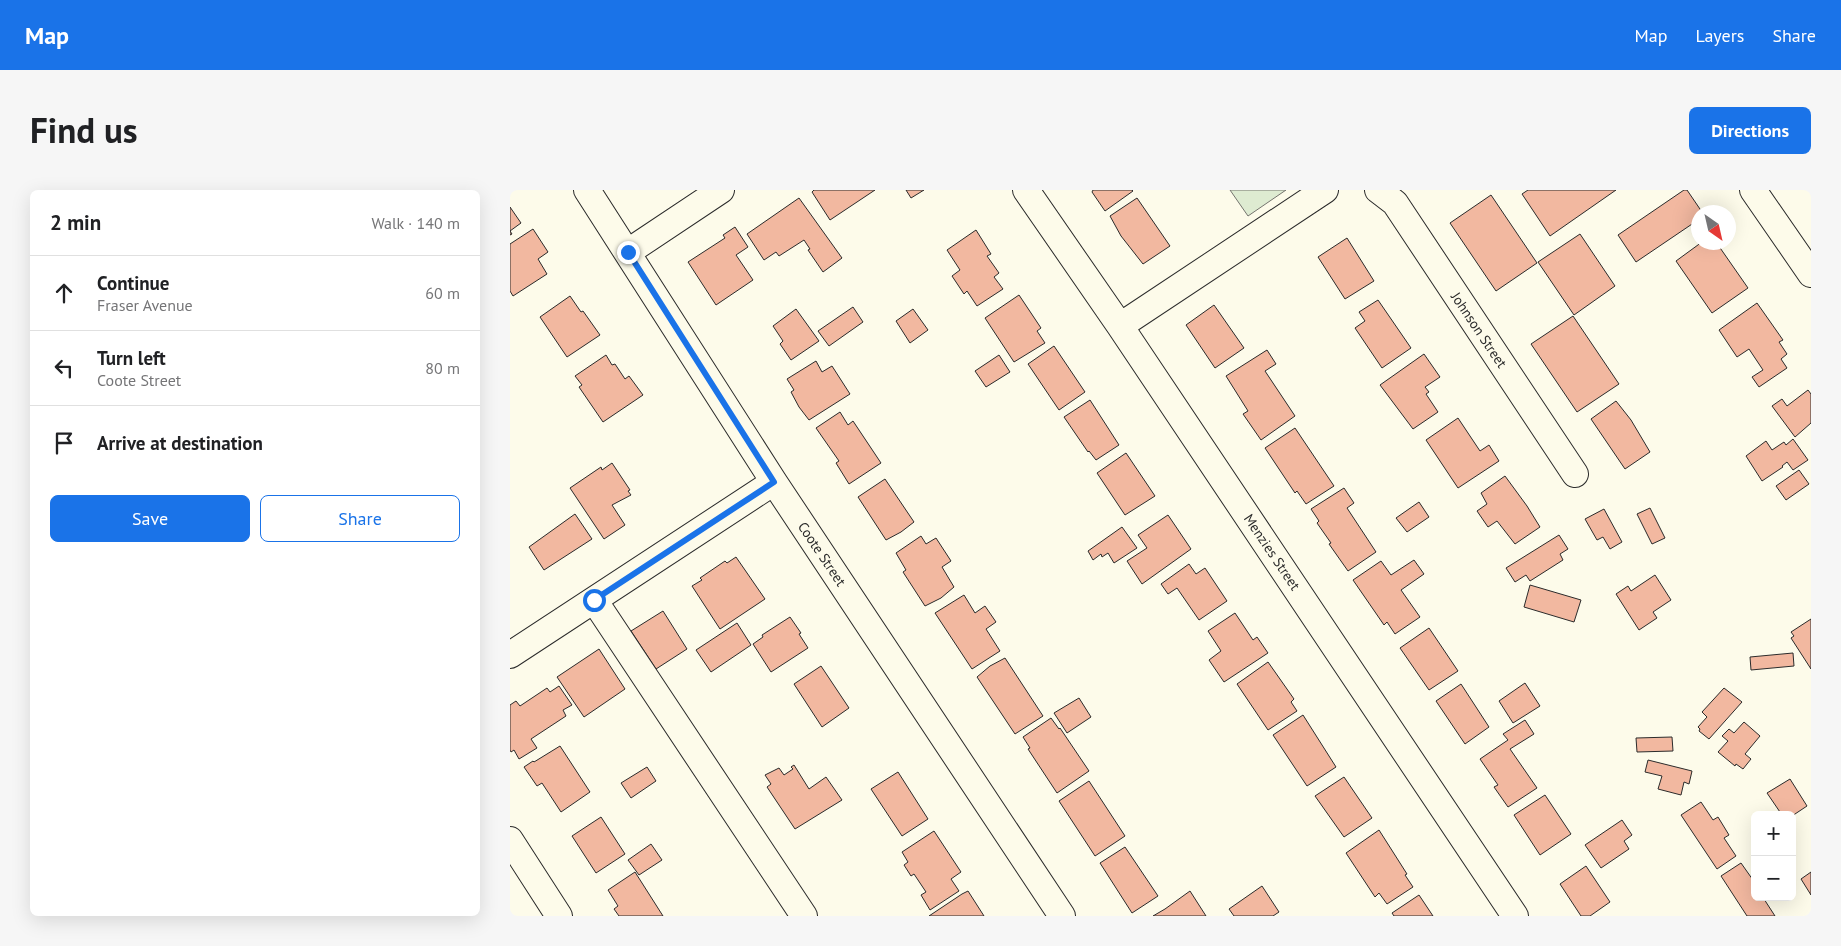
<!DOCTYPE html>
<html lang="en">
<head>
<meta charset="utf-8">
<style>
  :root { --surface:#fff; --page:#f6f6f6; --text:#202124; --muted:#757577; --line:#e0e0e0; --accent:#1a73e8 }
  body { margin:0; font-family:"PT Sans",sans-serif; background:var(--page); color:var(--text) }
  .controls { position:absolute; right:15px; bottom:15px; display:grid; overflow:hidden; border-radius:8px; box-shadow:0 5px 20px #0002 }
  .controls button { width:45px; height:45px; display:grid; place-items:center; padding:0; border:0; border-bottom:1px solid var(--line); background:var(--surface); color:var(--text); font:25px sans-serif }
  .compass { position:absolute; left:1181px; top:15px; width:45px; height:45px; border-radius:50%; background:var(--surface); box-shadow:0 5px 20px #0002; rotate:146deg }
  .stop { position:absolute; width:15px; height:15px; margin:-11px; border:4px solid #1a73e8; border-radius:50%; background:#fff }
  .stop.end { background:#1a73e8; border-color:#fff; box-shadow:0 1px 5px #0008 }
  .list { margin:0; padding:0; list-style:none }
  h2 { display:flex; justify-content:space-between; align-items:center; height:65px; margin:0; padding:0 20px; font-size:21px }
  h2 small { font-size:16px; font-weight:400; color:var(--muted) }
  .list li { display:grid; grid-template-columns:32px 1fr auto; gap:15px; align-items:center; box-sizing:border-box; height:75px; padding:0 20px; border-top:1px solid var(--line) }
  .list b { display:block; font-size:19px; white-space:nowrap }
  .list p { margin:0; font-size:16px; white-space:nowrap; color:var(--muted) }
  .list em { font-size:16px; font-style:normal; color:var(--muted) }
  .actions { display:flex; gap:10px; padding:15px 20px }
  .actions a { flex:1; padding:11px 0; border:1px solid var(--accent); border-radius:8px; text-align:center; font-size:18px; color:var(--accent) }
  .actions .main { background:var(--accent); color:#fff }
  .icon { flex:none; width:28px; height:28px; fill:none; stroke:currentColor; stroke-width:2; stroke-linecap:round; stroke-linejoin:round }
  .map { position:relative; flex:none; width:1301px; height:726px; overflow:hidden; border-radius:8px }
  header { display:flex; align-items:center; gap:30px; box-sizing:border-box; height:70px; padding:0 25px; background:var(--accent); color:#fff }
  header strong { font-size:24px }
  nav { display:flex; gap:28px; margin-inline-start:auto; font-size:18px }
  .intro { display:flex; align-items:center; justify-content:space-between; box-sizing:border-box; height:120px; padding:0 30px }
  h1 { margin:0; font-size:35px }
  .button { padding:12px 22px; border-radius:8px; background:var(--accent); color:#fff; font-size:18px; font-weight:700 }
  main { display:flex; gap:30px; padding:0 30px }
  aside { flex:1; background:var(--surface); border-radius:8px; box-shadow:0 5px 20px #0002 }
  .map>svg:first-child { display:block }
  .green { fill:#deebd1; stroke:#74746e }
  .building { fill:#f2b8a0; stroke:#2b2b2b }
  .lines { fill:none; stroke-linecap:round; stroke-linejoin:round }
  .minor-casing { stroke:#2b2b2b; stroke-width:28 }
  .minor { stroke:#fdfbea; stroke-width:26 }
  .route { stroke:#1a73e8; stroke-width:6 }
  .labels { text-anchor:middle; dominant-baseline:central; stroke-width:4; stroke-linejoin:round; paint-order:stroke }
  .street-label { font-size:14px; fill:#2b2b2b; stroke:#fdfbea }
</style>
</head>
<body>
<header>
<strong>Map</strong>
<nav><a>Map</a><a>Layers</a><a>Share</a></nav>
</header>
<div class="intro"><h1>Find us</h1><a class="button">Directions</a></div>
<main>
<aside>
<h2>2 min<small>Walk · 140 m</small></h2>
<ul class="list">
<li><svg class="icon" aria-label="ahead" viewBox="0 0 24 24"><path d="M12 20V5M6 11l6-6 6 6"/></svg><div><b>Continue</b><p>Fraser Avenue</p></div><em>60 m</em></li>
<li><svg class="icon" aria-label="left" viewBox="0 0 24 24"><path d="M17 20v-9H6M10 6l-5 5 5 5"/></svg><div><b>Turn left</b><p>Coote Street</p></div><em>80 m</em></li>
<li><svg class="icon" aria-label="arrive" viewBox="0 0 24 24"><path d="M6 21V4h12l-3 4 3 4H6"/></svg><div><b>Arrive at destination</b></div></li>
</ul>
<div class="actions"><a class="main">Save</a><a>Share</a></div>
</aside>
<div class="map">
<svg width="1301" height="726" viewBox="0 0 1301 726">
  <rect width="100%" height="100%" fill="#fdfbea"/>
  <!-- green -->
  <path class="green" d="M720,0H776L738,26Z"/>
  <!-- building -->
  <path class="building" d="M304,0H365L320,30L302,2Z
    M396,0H414L401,8Z
    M583,0H622L623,1L595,21L582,2Z
    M1018,0H1106L1040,46L1012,4Z
    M1174,0H1177L1192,22H1188V30L1126,72L1108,45Z
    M981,5L1027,73L986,101L940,33Z
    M289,8L332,68L313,82L298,60L300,59L294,50L269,66L266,62L254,70L237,44Z
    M627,8L660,56L633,74L611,46L600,26Z
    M0,17L11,33L0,41L2,44L0,45Z
    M225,37L238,57L226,65L243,90L206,115L178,72L215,48L213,45Z
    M23,39L38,62L28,69L37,84L3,106L0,101V54Z
    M466,40L481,64L477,66L489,83L484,87L493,99L467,116L457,101L454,104L442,86L450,80L437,60Z
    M1070,44L1105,96L1064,125L1028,72Z
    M837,48L864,91L835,109L808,67Z
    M1192,52H1206L1238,98L1202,123L1166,71Z
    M509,105L531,138L527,141L535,153L504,172L475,128Z
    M60,106L71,122L73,121L90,145L57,167L30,127Z
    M868,110L901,158L872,178L845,138L855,131L849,122Z
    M1247,113L1273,150L1269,152L1277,164L1271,169L1277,178L1249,197L1242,187L1253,180L1239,159L1227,167L1209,140Z
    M704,115L734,158L705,178L676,135Z
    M343,117L353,132L319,156L308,141Z
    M286,119L309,151L281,170L270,154L273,151L263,136Z
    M403,119L418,140L400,153L386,131Z
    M1063,126L1109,194L1067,222L1021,154Z
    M544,156L575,202L549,220L518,174Z
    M757,160L766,174L755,181L785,226L751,250L733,224L738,221L716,186Z
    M914,164L930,187L915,197L919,202L916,204L928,222L903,239L870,195Z
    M96,165L102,175L105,174L115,189L119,186L133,205L93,232L69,197L72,195L65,186Z
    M489,165L500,182L476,197L465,181Z
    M306,171L312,182L322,176L340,204L299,230L289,217L281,202L284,200L277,189Z
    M1298,200L1301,204V233L1285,247L1262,216L1272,209L1277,216Z
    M580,210L609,255L586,270L579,261L578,262L554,227Z
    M1106,211L1121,230L1140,262L1115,279L1081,229Z
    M330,222L338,235L343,231L371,273L339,294L326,273L329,271L306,238Z
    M948,228L970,261L979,255L989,271L948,298L916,250Z
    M785,238L824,296L796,314L787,301L785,303L755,258Z
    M1283,249L1298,270L1283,280L1277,272L1272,276L1273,277L1252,291L1236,266L1256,251L1262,260L1274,252L1276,255Z
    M616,263L645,306L615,325L587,283Z
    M102,273L120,300L118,301L121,305L102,315L115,335L94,349L60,298L91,277L92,280Z
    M1289,280L1299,294L1276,310L1266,296Z
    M995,286L1017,316L1030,337L1005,354L987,331L978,337L967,321L977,314L971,303Z
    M375,289L404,332L391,342L376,350L348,307Z
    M834,298L844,313L837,318L866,362L838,381L819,354L821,353L807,333L809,331L801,319Z
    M909,312L919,327L897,342L886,328Z
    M1140,318L1155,348L1142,354L1127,324Z
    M1094,319L1112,352L1100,359L1093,347L1087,350L1075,329Z
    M65,324L82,349L34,380L19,357Z
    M658,325L681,359L632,394L617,371L637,358L628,345Z
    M612,337L627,358L604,373L598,363L592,367L591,364L583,370L578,361Z
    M1049,345L1058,359L1050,364L1053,370L1020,391L1016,385L1005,392L996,378Z
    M411,346L416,354L426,348L441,371L432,377L444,397L431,408L415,416L393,382L396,380L386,363Z
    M226,367L255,409L210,439L182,396L192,390L190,388L215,371L217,373Z
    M904,370L914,384L891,400L910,427L885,444L877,432L874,435L843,390L871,371L881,385Z
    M679,374L686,384L695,378L717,411L689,430L667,398L658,404L651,394Z
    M1145,385L1161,410L1143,422L1147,428L1129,440L1106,404L1118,396L1121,401Z
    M1020,395L1071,410L1064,432L1014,417Z
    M454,405L465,423L475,416L486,432L476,439L490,461L462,479L425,423Z
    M153,421L177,459L146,479L121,441Z
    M725,423L743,450L747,447L758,463L714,492L699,470L711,461L698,441Z
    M280,427L291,443L289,444L298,458L261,482L243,454L253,447L252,445Z
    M1301,429V479L1281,448L1284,446L1281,442Z
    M227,433L241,455L201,482L186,460Z
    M919,438L948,481L919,500L890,458Z
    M89,459L115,499L74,527L47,487Z
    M1283,463L1284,476L1241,480L1240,467Z
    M495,468L533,526L505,544L467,487L480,476Z
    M758,472L784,509L781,512L787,521L758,540L727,494Z
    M311,476L339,518L312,537L284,494Z
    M1015,493L1030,516L1003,533L989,511Z
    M951,494L979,537L955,554L926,511Z
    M49,496L62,515L53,520L56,526L21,549L27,558L9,569L4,560L1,562L0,560V515L6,511L10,516L37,498L40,502Z
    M1214,498L1232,512L1199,549L1189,541L1190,539L1188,537L1197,527L1192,522Z
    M569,508L581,527L557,543L544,523Z
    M793,525L826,577L797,596L763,545Z
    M541,528L549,539L550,538L579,581L547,603L518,559L520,558L513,547Z
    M1015,530L1024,544L1000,559L1027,598L998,617L984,597L988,595L970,569L998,550L993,544Z
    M1234,532L1250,546L1235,564L1241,569L1233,579L1226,574L1225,576L1208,562L1218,551L1212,546L1219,539L1224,543Z
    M1162,547L1163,561L1127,562L1126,548Z
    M50,556L80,602L51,622L32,593L27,596L14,577L23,571L24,572Z
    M1138,570L1182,581L1179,594L1174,592L1171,605L1148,599L1152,586L1135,582Z
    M284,575L299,599L316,587L332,610L285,639L257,597L261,594L255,585L269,578L274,585L283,579L281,577Z
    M137,577L146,591L121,608L111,593Z
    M388,582L418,629L392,646L361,599Z
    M834,587L862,628L834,647L805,606Z
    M1280,589L1297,616L1282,626L1272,625L1257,603Z
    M579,591L615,646L585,666L549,611Z
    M1035,605L1061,644L1030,665L1004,625Z
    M1191,612L1203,630L1208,627L1219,645L1214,648L1226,666L1207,679L1171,625Z
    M91,627L115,664L86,683L62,646Z
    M1112,630L1122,645L1114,651L1119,659L1091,678L1075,655Z
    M869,640L897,684L895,685L903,697L877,714L869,703L865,707L836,663Z
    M424,641L451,682L441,689L449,701L420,720L411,705L416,702L404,684L401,686L394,675L398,672L392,662Z
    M141,654L152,670L129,685L118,670Z
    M615,657L648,706L622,723L590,673Z
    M1231,673L1243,690L1245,689V707H1256L1254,709L1265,726H1237L1211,686Z
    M1076,676L1100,712L1080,726H1071L1050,694Z
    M125,682L153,726H109L104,719L108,716L98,700Z
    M1301,682V705L1291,689Z
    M752,696L769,722L763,726H724L719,719Z
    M458,701L474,726H419L452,704Z
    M680,701L696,726H643L655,719Z
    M909,705L923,726H884L882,723Z"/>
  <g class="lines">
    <!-- minor casing -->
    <g class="minor-casing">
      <path id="minor" d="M77,0L264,292L552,726
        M516,0L610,136L1005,726
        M868,0L885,13L1065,284
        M1243,0L1301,84
        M118,62L211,0
        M610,136L815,0
        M84,410L294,726
        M0,465L264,292
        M0,650L49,726"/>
    </g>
    <!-- minor -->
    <use href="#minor" class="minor"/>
  </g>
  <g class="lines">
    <!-- route -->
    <path class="route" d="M84,410L264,292L118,62"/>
  </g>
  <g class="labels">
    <!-- street labels -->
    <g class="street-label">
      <text transform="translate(969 140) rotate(56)">Johnson Street</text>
      <text transform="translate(762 362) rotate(56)">Menzies Street</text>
      <text transform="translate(312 364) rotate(56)">Coote Street</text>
    </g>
  </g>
</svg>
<div class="controls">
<button>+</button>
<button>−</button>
</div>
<svg class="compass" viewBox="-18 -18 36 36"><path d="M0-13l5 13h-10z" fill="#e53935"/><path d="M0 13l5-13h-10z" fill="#757577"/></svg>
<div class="stop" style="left:84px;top:410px"></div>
<div class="stop end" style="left:118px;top:62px"></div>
</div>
</main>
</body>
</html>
